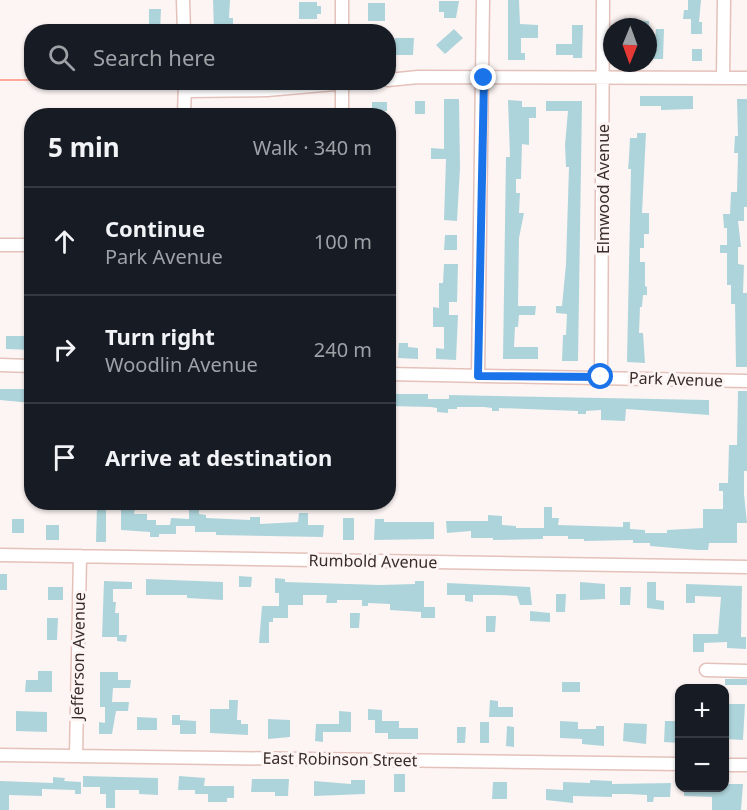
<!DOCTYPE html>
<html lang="en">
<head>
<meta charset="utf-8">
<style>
  :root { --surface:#171b24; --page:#242831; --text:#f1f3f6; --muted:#9ea1a6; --line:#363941 }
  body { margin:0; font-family:"Noto Sans",sans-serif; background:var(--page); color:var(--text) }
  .controls { position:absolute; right:18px; bottom:18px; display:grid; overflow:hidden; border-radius:12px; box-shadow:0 2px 4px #0004 }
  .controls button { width:54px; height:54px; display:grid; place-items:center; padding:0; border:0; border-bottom:2px solid var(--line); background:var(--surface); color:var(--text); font:30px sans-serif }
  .compass { position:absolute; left:603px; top:18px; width:54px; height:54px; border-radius:50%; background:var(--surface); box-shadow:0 2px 4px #0004; rotate:181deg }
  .stop { position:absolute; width:18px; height:18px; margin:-14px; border:4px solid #1a73e8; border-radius:50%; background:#fff }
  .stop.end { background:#1a73e8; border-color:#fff; box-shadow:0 2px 6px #0008 }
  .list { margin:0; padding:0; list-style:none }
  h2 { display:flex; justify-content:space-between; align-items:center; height:78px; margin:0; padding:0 24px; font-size:26px }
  h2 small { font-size:20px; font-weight:400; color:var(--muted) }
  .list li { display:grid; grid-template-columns:39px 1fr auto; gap:18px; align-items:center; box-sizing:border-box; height:108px; padding:0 24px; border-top:2px solid var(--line) }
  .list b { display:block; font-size:22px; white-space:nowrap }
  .list p { margin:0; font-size:20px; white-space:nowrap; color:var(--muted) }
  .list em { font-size:20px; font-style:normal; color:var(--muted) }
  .icon { flex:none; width:33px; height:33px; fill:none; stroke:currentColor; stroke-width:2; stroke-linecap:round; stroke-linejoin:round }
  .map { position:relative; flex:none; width:747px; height:810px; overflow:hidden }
  .search { position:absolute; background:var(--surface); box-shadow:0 2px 4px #0004; left:24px; top:24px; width:372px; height:66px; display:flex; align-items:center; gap:15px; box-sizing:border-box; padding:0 21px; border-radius:24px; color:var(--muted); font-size:22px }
  .panel { position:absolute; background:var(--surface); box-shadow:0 2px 4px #0004; left:24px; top:108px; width:372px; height:402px; border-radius:24px }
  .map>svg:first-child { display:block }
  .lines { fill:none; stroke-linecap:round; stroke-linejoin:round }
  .stream { stroke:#fca999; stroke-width:2 }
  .building { fill:#add4da }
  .minor-casing { stroke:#e4c1ba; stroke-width:15 }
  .minor { stroke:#fff; stroke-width:12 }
  .route { stroke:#1a73e8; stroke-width:8 }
  .labels { text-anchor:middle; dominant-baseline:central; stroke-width:6; stroke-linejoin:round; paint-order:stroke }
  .street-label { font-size:16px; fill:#392c29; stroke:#fdf5f4 }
</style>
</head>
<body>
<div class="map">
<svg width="747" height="810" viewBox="0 0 747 810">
  <rect width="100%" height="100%" fill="#fdf5f4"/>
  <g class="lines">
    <!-- stream -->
    <path class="stream" d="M0,80H32"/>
  </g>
  <!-- building -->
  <path class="building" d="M213,0H230L229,18H233V28H229V32H214Z
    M508,0H519L520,24L538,25V38H521V53H525V60H508Z
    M688,0H701L699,22H702V34H691V19H683L684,10H688Z
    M439,1H459L456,18H444V12H439Z
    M299,2H317V6H321V14H317V19H299Z
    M368,3H385V21H368Z
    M149,9H161L160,32H149Z
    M630,20L649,21V27H630Z
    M572,25H583L582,58H573V55H556V44H572Z
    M454,29L463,38L445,54L436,45Z
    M656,29H664L663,59H650V50H655Z
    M395,38H414L413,55H394Z
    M692,49H702V61H692Z
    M640,96H693V109L661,110V106H640Z
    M444,99H459L460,168L457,221L444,220L446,159H431V148L444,149Z
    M737,99H747V207H744V221H738L741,247H738V264L744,265L743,293H747V367H736L735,304H731V285H727V253H720V245H727V228H724L723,214H730L731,192H737L738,153H734L735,136H738Z
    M508,100L522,101V107H536V118H529V145L522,144L521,179H516V193H520L519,213H524L519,238L518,306H536L535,315H519L518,327H515L514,347H538V359H503L506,157H510Z
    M415,101H425V114H415Z
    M546,101H582L578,361H562L563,335H566L567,314L556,313V306H562L566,264L569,167H566L565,145L568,111H546Z
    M372,102H387V111H381V116H372Z
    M637,133H646L642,213H649V234H644V248H640V262H645V286L647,287V295H643L642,307H640L639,333H643L645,363L627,362L631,169H628L629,158L630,138H637Z
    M32,180V203H28L24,181Z
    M445,235H457V250H444Z
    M444,264H458L457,302H449V315H458L456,360L436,359V348L444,349V327H433V307L439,308V283H443Z
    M6,336H32V350L6,349Z
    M399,343H408V347L418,348V359L398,358Z
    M0,389H32V403L0,400Z
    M738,391H747V471H744V494L747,523H737V543H709L708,550H697L650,546V543H633V540L584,541V539H568V536H543V539L493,540V538H471V531L447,533L446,521H488V515L502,516V525L516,526V528H544V507H552V518H559L558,525L623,527V522H630V529L645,530V533H667V530L703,528V509H723V491H719V483H728L729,445H737Z
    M388,394H428V399H449V395L709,400V415L626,409L625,421L601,420V410L586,411V414H578V411L499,408V411H492V408L484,407H457V409H448V413L437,412V408L431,407L388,406Z
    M189,502H199V514L206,515V518L250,520V517H260V524L298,522L299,513H308V525H324L323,537L216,535V532H195V526H176V534H159V537H150V532L121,530V508H135L134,514H147V520H156V525H170L171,518L189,519Z
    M97,506H106V542H96Z
    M343,518H354V540H343Z
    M12,519H24V533H12Z
    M375,519H384V522H434V539L374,540Z
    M46,525H59V540H46Z
    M0,574H7V590H0Z
    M239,576L252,577L251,587H239Z
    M275,578L285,579V582L380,585L415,584V581H424V607H435V618H421V612L390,610V604L368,603V606H362V600H337V603H326L327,595H303V605H288V618H273V622H269V643H259L262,606H279V593H275Z
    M146,579L223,582V600L187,598V595H146Z
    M104,581L132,582V589H113V602H116L115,613H119V635H127L126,642L117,641V637H102Z
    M580,582L605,584V599L580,600Z
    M647,582H656V600L664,601V610L647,608Z
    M447,583L530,587L532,605H520L517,596L499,595H473V602L465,601V595H447Z
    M686,584L742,586L741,637H746V649L727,648V642L704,643V652H693V634H718L721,597L695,596V603H686Z
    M48,587H63V600H48Z
    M620,587H631L630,605H620Z
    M556,594H566L565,612H556Z
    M530,611L550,613V622L530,621Z
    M350,613H360L359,628H350Z
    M486,616H496L495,632H486Z
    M47,618H58L57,640H47Z
    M38,671H52V692H25L26,680H38Z
    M100,672H118V680H131L130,688H113L112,702H129L128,711H116L112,734H99V722L105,723V707H100Z
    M725,679H747V685H725Z
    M562,682H580V692H562Z
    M229,700H238L237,720H241V724H248V735L210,733V709H229Z
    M490,700L498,701V707H513V717H489Z
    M724,704H745L743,740L726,739Z
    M368,709L382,710V721H399V728H418V739H388V733H375V720H368Z
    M16,711L47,712V732L16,731Z
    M339,711L351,712V732H323V742L315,741L316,724H339Z
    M172,715H180V720L196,721V734H180V725H172Z
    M137,717L157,718V730H137Z
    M268,719L290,720V737L268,739Z
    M560,721L578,722V729H596V726H604V746L582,744V739L560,738Z
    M665,721H680V743L664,742Z
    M480,722H489V743H480Z
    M624,723L647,724L646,744L623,741Z
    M507,726L514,727V747L506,746Z
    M457,727H466L465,743H457Z
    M394,774H405V792H394Z
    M83,776L158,778V795L139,794V790H115V808H106V794H100V787H83Z
    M179,776L205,778L204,786H234V798H227V802H208V794H195V790H178Z
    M53,777L65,778L64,781L81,782V794H75V790L42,789V796L9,795V810H0V781L53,783Z
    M252,779H289L288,796H275V792H251Z
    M351,780H365V794L314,796V781L351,784Z
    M590,780L612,781V784L671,783L670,797H654L653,802H647V795L628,794H612V797L573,796V803L546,800V789L563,790V782L590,783Z
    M493,782H507V799H492Z
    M724,784H743L741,810H712V797L684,796V788L720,790V788H724Z"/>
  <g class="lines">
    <!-- minor casing -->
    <g class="minor-casing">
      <path id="minor" d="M183,0L184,32
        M342,32V0
        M723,78L724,0
        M388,80L418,77L747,78
        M185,91L267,90L357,82
        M184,116L185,84
        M342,116V82
        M0,245H32
        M0,365L32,366
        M388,374L747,381
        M478,376L483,0
        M601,377L603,0
        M0,555L747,567
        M706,670L747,671
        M0,755L680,764
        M76,755L80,556
        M724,765H747"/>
    </g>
    <!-- minor -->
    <use href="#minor" class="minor"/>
  </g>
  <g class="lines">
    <!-- route -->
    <path class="route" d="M484,78L478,376L601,377"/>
  </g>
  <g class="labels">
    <!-- street labels -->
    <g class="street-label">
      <text transform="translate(603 189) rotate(-90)">Elmwood Avenue</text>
      <text transform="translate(676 379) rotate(2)">Park Avenue</text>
      <text transform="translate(373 561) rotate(1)">Rumbold Avenue</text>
      <text transform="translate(78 656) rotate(-89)">Jefferson Avenue</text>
      <text transform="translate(340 759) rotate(1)">East Robinson Street</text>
    </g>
  </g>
</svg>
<div class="controls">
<button>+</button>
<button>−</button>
</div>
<svg class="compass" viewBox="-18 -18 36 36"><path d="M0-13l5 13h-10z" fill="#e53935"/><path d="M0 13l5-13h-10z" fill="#9ea1a6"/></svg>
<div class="stop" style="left:601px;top:377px"></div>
<div class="stop end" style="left:484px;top:78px"></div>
<div class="search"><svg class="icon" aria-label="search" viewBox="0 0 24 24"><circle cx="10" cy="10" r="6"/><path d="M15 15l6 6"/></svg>Search here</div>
<section class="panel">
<h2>5 min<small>Walk · 340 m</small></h2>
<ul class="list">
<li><svg class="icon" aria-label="ahead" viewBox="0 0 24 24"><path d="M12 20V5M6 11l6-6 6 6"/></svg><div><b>Continue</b><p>Park Avenue</p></div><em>100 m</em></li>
<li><svg class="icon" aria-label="right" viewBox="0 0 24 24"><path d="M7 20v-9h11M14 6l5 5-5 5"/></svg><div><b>Turn right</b><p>Woodlin Avenue</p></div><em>240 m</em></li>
<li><svg class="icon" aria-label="arrive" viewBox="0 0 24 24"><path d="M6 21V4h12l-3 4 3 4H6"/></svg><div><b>Arrive at destination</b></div></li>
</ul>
</section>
</div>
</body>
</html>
